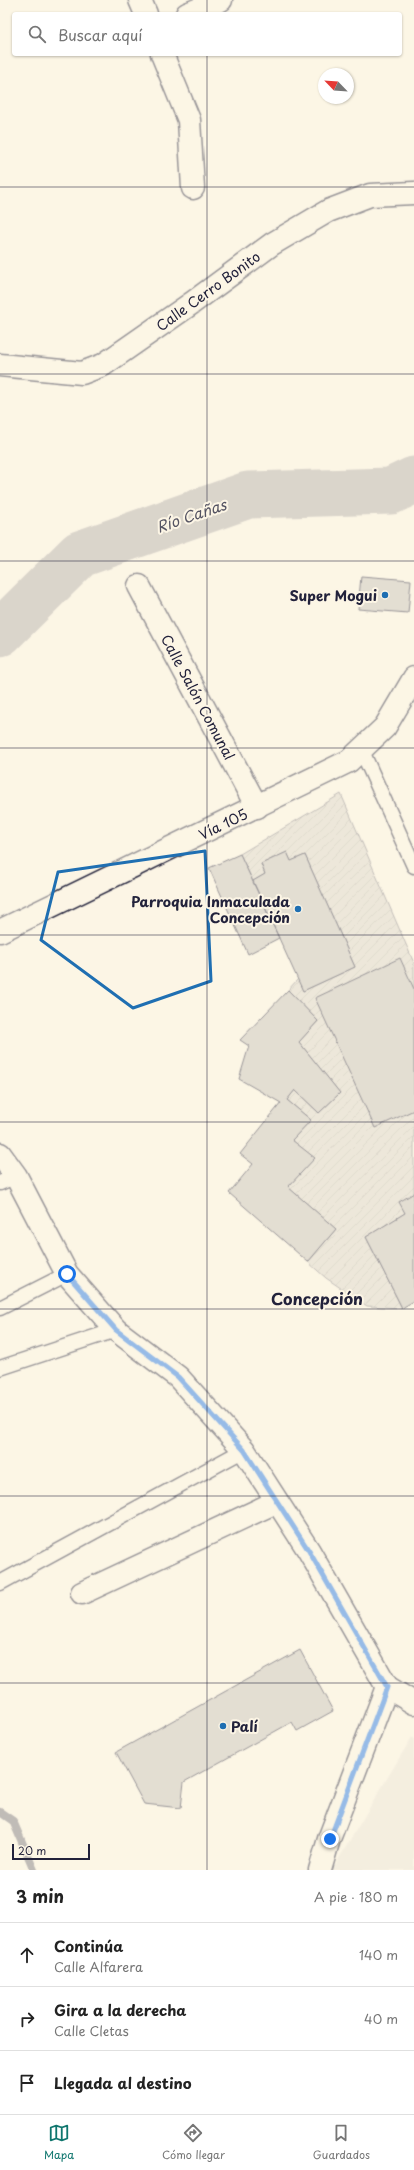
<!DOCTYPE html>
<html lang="es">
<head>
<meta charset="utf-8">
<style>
  :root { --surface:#fff; --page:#f2f2f2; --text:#222; --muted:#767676; --line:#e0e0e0; --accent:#0f766e }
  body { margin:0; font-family:"Playpen Sans",sans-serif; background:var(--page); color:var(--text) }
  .compass { position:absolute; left:318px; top:68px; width:36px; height:36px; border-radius:50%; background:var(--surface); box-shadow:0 1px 3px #0004; rotate:295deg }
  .scale { position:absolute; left:12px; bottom:10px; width:78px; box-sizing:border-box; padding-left:4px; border:2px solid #22223b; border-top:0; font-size:11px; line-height:14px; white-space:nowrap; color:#22223b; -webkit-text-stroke:3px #fcf5e5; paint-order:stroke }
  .stop { position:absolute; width:12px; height:12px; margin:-9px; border:3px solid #1a73e8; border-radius:50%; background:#fff }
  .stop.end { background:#1a73e8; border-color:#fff; box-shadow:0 1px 4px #0008 }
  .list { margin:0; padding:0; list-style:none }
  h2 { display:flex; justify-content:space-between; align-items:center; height:52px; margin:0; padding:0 16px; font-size:17px }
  h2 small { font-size:13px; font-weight:400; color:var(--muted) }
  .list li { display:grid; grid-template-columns:26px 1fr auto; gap:12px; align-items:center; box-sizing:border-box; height:64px; padding:0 16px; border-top:1px solid var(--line) }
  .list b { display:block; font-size:15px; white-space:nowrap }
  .list p { margin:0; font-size:13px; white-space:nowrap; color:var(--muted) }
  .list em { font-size:13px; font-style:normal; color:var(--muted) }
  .icon { flex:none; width:22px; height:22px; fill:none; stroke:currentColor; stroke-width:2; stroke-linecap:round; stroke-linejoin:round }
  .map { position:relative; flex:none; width:414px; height:1870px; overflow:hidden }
  .search { position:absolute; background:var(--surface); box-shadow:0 1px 3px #0004; left:12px; right:12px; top:12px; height:44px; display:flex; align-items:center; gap:10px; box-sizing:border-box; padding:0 14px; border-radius:4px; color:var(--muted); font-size:15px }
  .sheet { height:244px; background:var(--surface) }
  nav { display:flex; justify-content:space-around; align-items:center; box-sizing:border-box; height:56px; border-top:1px solid var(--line); background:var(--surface); font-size:11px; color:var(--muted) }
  nav a { display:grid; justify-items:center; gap:2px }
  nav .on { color:var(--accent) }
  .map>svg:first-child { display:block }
  .built { fill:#ece5d8 }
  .garden { fill:url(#garden-furrows); stroke:#7f7c84 }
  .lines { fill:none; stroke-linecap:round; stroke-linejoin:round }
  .stream { stroke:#78757e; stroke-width:8 }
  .river { stroke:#b2adab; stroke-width:47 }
  .building { fill:#c6c1bb; stroke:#22223b }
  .lane-casing { stroke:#22223b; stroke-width:17 }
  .street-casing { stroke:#22223b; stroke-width:25 }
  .secondary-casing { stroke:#22223b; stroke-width:25 }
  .lane { stroke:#fcf5e5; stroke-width:14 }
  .street { stroke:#fcf5e5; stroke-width:22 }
  .secondary { stroke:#fcf5e5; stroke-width:22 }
  .route { stroke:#1a73e8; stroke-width:5 }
  .marked { fill:none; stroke:#1f6fb2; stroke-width:3; stroke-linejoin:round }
  .grid { fill:none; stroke:#22223b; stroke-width:1; stroke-opacity:0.55 }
  .poi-dot { fill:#1f6fb2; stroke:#fcf5e5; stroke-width:1.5 }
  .labels { text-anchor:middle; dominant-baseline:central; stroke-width:4; stroke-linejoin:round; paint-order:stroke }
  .street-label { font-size:14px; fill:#22223b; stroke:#fcf5e5 }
  .poi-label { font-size:14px; font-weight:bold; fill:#22223b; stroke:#fcf5e5; text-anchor:end }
  .water-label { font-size:15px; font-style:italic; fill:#545362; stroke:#fcf5e5 }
  .quarter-label { font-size:16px; font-weight:bold; fill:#22223b; stroke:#fcf5e5 }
</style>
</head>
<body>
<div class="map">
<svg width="414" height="1870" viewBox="0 0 414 1870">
  <defs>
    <pattern id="garden-furrows" width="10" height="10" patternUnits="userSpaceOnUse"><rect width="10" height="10" fill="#dcd6cc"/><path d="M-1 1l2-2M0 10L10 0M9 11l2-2" fill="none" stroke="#bcb7b0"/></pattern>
  </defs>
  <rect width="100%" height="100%" fill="#fcf5e5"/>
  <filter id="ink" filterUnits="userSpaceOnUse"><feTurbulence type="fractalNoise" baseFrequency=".025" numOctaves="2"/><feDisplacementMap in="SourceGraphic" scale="8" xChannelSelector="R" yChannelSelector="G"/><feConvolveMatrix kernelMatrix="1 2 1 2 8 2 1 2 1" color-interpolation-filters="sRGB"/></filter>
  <g filter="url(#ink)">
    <!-- built -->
    <path class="built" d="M412,1737L414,1738V1870H332Z"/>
    <!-- garden -->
    <path class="garden" d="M341,794L414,963V1193L405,1213L366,1237L402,1308L367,1306L326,1278L308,1262L336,1229L288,1187L314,1158L292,1140L311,1120L287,1100L295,1090L319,1113L340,1093L299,1042L318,1021L288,990L298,979L303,991L355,967L305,855L291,861L287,852L261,864L265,874L253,881L240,854Z"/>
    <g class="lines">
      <!-- stream -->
      <path class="stream" d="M0,1812L13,1821L34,1870"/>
      <!-- river -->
      <path class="river" d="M0,633L80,554L248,495L391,491L414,480"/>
    </g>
    <!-- building -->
    <path class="building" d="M361,576L411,580L408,613L358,609Z
      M287,852L291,861L305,855L355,967L303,991L253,881L265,874L261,864Z
      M240,854L279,938L248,954L209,868Z
      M400,958L414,989V1110L375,1128L315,998Z
      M288,990L318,1021L299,1042L340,1093L319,1113L295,1090L287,1100L311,1120L292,1140L315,1158L288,1187L336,1229L308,1262L229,1193L253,1164L240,1154L281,1103L239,1079L249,1046L240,1040Z
      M414,1193V1301L402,1308L366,1237L405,1213L399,1202Z
      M300,1650L333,1711L297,1731L292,1722L184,1782L181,1808L144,1804L116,1752Z"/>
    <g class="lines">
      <!-- lane casing -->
      <g class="lane-casing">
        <path id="lane" d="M361,749L414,866
          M0,1183L16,1176
          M0,1308L67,1274
          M0,1368L116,1330
          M0,1583L244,1450"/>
      </g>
      <!-- street casing -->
      <g class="street-casing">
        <path id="street" d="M140,0L146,14
          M187,14L221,0
          M162,54L189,120L193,188
          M0,365L82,373L103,365L192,303L272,244L328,211L370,195L414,193
          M139,586L257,807
          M82,1593L276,1502
          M387,1687L414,1703"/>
      </g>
      <!-- secondary casing -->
      <g class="secondary-casing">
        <path id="secondary" d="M0,931L349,761L385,727L414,678
          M0,1154L16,1176L67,1274L116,1330L178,1377L244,1450L309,1551L387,1687L329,1839L320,1870"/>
      </g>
      <!-- lane -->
      <use href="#lane" class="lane"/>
      <!-- street -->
      <use href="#street" class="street"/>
      <!-- secondary -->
      <use href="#secondary" class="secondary"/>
    </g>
  </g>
  <g class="lines" filter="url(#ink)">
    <!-- route -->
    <path class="route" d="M67,1274L116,1330L178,1377L244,1450L309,1551L387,1687L330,1839"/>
  </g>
  <!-- marked area -->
  <path d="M0 0H414V1870H0ZM205,851L211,981L133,1008L41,940L58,872Z" fill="#fcf5e5" fill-opacity=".55" fill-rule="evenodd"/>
  <path class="marked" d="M205,851L211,981L133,1008L41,940L58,872Z"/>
  <!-- grid -->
  <path class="grid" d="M207,0V14M207,54V1870M0,187H414M0,374H414M0,561H414M0,748H414M0,935H414M0,1122H414M0,1309H414M0,1496H414M0,1683H414"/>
  <!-- markers -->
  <g class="poi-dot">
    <circle cx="385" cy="595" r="4"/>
    <circle cx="298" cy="909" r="4"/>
    <circle cx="223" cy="1726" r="4"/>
  </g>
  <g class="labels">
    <!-- street labels -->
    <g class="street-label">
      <text transform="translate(208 291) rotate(-36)">Calle Cerro Bonito</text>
      <text transform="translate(198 697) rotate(62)">Calle Salón Comunal</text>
      <text transform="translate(223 824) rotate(-26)">Vía 105</text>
    </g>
    <!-- poi labels -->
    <g class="poi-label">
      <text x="377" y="595">Super Mogui</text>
      <text x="290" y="901">Parroquia Inmaculada<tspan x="290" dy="16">Concepción</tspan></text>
      <text x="231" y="1726" text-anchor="start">Palí</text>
    </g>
    <!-- water labels -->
    <g class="water-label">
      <text transform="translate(191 515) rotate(-19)">Río Cañas</text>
    </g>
    <!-- quarter labels -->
    <g class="quarter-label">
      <text x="317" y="1298">Concepción</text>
    </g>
  </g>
</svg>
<svg class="compass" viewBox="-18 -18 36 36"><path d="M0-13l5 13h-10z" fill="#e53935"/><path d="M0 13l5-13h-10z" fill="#767676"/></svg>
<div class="scale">20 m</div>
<div class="stop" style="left:67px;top:1274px"></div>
<div class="stop end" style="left:330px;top:1839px"></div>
<div class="search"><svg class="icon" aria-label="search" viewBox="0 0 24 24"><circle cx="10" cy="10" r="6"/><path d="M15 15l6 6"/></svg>Buscar aquí</div>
</div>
<section class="sheet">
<h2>3 min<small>A pie · 180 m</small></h2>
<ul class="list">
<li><svg class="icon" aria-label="ahead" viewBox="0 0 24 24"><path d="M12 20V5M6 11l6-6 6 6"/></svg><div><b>Continúa</b><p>Calle Alfarera</p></div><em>140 m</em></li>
<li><svg class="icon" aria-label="right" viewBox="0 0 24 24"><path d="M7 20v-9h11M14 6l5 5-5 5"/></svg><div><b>Gira a la derecha</b><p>Calle Cletas</p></div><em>40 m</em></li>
<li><svg class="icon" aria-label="arrive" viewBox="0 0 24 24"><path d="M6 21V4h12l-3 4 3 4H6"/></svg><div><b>Llegada al destino</b></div></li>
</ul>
</section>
<nav>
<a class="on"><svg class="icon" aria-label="map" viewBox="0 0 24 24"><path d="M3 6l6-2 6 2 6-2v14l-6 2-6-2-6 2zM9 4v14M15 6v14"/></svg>Mapa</a>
<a><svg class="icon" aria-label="directions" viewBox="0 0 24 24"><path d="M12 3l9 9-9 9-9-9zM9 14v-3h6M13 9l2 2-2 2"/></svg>Cómo llegar</a>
<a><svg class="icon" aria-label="saved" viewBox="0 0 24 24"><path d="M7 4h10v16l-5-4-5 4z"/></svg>Guardados</a>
</nav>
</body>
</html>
